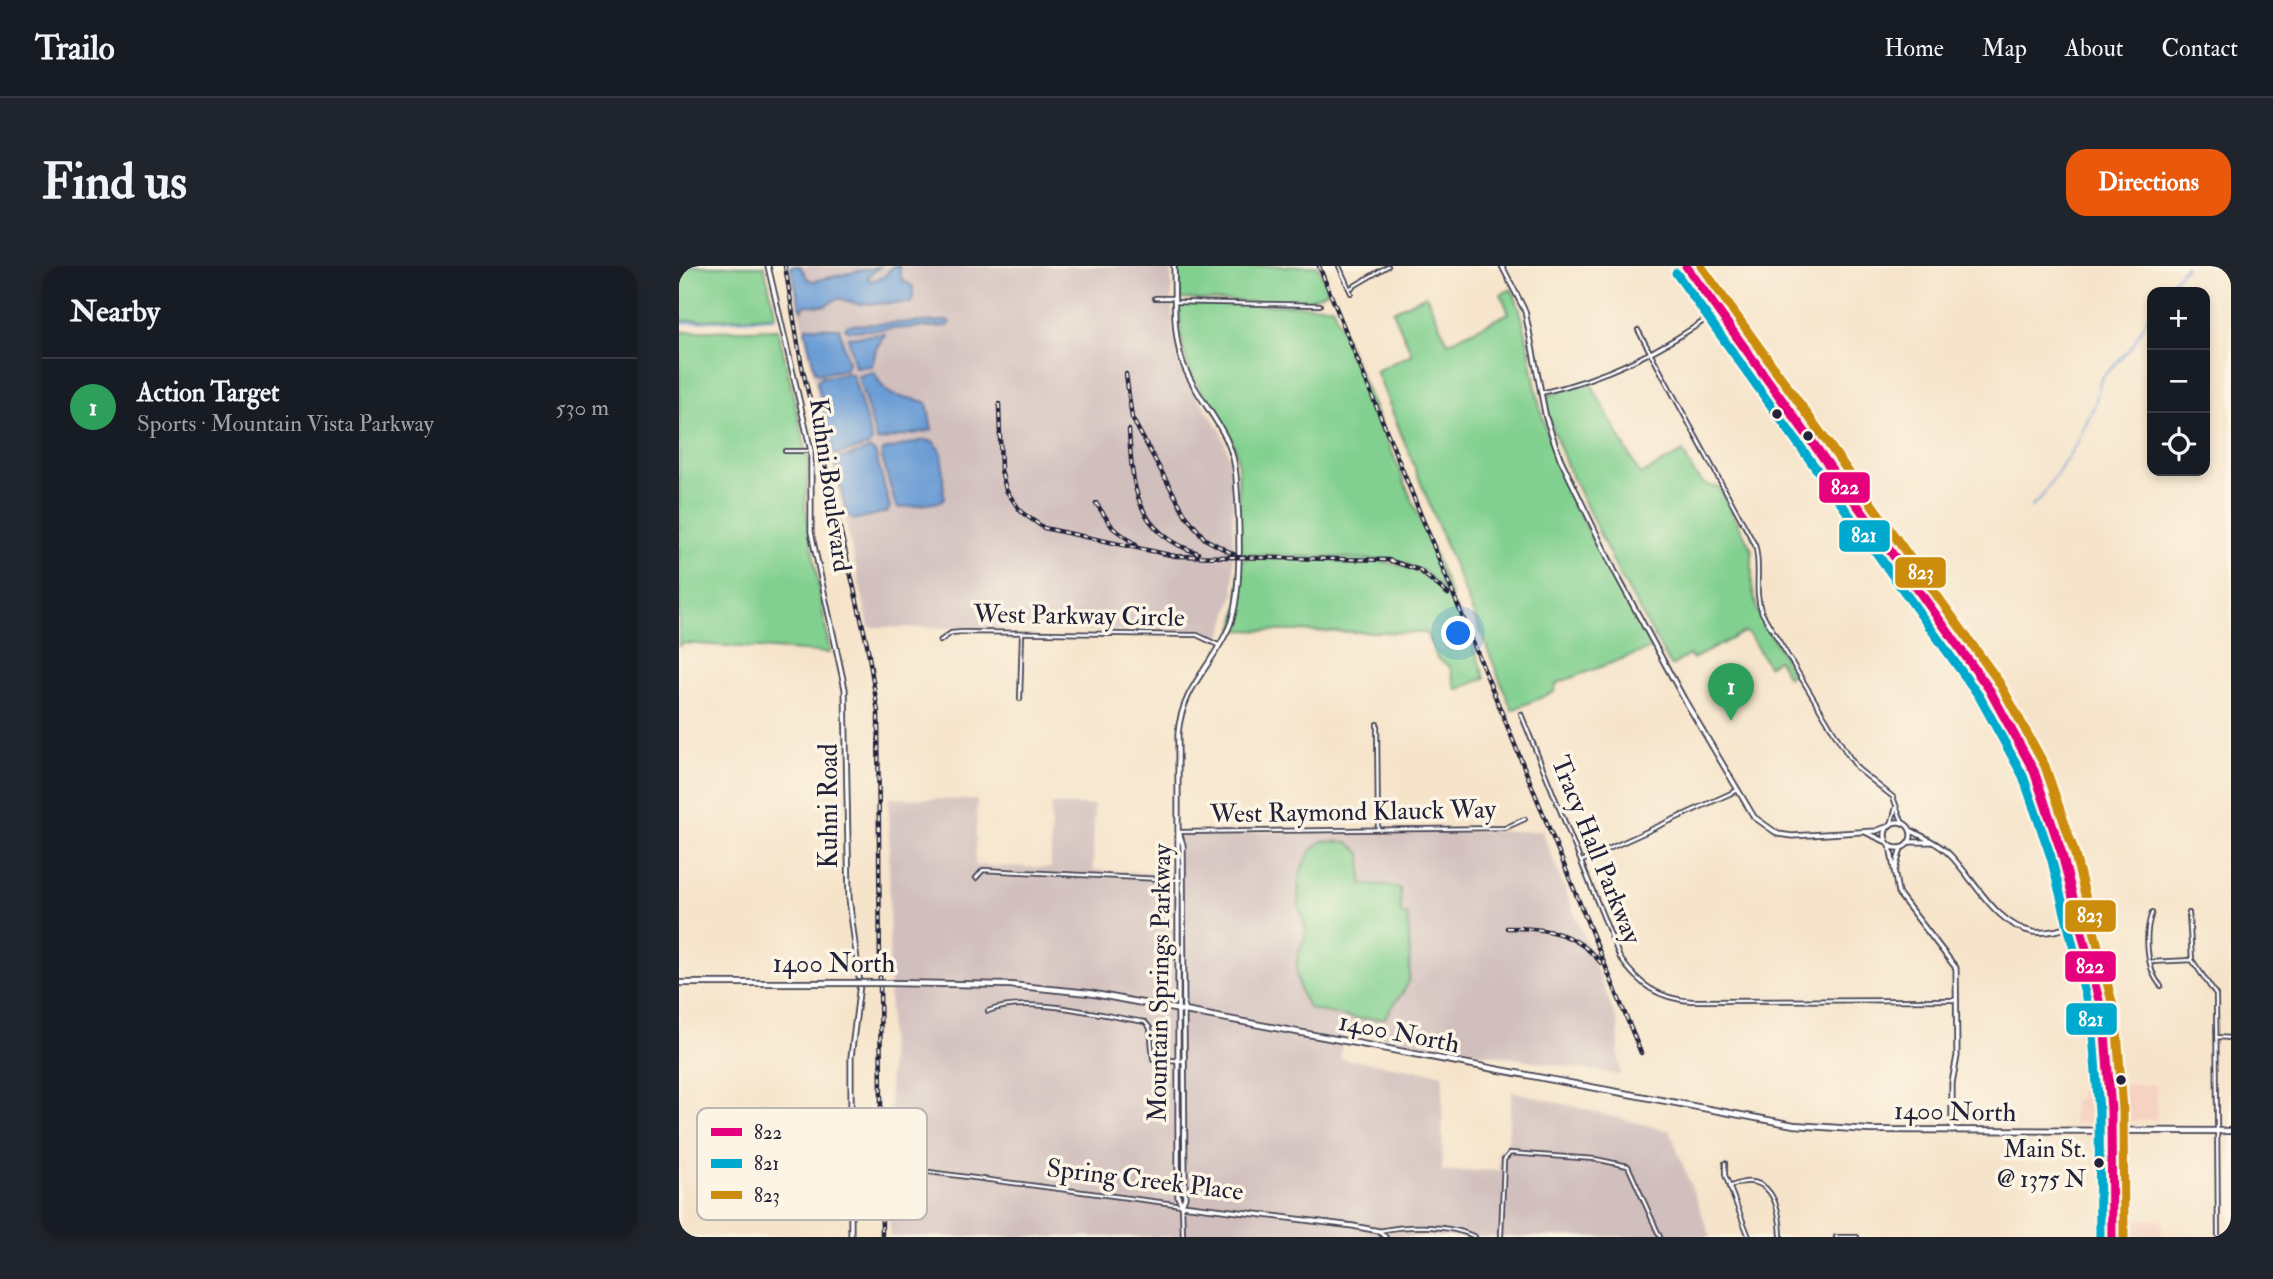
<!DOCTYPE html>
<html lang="en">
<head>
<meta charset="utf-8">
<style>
  :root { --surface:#171b24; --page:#20242c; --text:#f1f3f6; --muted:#9ea1a6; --line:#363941; --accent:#ea580c }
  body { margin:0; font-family:"IM FELL Double Pica",serif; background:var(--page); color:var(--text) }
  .controls { position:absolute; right:21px; top:21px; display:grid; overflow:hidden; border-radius:14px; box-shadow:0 4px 10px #0003 }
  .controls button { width:63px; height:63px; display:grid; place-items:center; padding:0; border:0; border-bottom:2px solid var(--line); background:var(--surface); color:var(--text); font:35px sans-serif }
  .you { position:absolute; left:780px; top:368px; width:24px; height:24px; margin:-18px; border:5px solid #fff; border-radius:50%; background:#1a73e8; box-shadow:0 0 0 10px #1a73e833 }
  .badge { display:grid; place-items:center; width:46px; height:46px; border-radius:50%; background:var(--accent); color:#fff; font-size:23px; font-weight:700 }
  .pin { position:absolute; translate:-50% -58px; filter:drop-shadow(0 2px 4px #0008) }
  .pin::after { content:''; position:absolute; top:37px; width:24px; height:21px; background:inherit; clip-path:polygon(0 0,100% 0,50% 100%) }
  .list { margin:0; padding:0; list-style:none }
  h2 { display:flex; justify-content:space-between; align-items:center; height:91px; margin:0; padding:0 28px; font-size:30px }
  h2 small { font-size:23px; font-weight:400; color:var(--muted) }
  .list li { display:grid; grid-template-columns:46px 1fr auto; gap:21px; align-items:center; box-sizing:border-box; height:98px; padding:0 28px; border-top:2px solid var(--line) }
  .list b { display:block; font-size:26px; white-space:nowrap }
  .list p { margin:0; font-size:23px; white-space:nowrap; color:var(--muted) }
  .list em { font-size:23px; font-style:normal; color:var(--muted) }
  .icon { flex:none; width:38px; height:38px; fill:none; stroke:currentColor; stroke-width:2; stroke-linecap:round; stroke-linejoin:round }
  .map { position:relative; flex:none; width:1552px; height:971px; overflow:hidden; border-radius:21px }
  header { display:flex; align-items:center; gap:42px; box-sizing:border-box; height:98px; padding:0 35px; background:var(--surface); border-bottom:2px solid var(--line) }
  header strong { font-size:33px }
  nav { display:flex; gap:38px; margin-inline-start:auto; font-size:24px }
  .intro { display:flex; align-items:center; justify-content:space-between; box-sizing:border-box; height:168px; padding:0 42px }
  h1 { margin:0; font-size:49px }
  .button { padding:18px 32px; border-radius:21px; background:var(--accent); color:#fff; font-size:24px; font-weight:700 }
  main { display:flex; gap:42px; padding:0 42px }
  aside { flex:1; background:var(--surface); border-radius:21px; box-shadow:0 4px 10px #0003 }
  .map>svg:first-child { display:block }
  .built { fill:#f5d2c2 }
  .industrial { fill:#d1bfbd }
  .green { fill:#81d08f; stroke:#527965; stroke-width:2 }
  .water { fill:#6b9cd5; stroke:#465f88; stroke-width:2 }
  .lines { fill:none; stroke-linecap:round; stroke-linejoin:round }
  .stream { stroke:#6b9cd5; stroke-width:2 }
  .minor-casing { stroke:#423f50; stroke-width:6 }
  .tertiary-casing { stroke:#423f50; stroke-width:7 }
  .secondary-casing { stroke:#423f50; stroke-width:8 }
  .primary-casing { stroke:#423f50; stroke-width:9 }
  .minor { stroke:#fff; stroke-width:2.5 }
  .tertiary { stroke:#fff; stroke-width:3.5 }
  .secondary { stroke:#fff; stroke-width:4.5 }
  .primary { stroke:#fff; stroke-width:5 }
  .rail-casing { stroke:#22223b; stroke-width:4.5 }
  .rail { stroke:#fcf5e5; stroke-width:2; stroke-dasharray:5; stroke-linecap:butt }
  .secondary-bridge-casing { stroke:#423f50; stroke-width:8; stroke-linecap:butt }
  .secondary-bridge { stroke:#fff; stroke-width:4.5 }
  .bus-1-casing { stroke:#fcf5e5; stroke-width:14 }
  .bus-2-casing { stroke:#fcf5e5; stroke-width:14 }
  .bus-3-casing { stroke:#fcf5e5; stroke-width:14 }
  .bus-1 { stroke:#e5007d; stroke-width:9 }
  .bus-2 { stroke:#00a9ce; stroke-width:9 }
  .bus-3 { stroke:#cc8c0c; stroke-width:9 }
  .bus-dot { fill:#22223b; stroke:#fcf5e5; stroke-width:2.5 }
  .labels { text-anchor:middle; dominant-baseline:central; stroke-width:7; stroke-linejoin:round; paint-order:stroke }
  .bus-label { font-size:24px; fill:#22223b; stroke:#fcf5e5; text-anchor:end }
  .street-label { font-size:26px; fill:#22223b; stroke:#fcf5e5 }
  .key { fill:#fcf5e5; stroke:#bbb6b2; stroke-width:2 }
  .key-label { font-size:19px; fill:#22223b }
  .line-badge { stroke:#fcf5e5; stroke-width:2.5 }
  .badge-label { font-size:19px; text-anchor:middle; font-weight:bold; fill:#fff }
</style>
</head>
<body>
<header>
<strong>Trailo</strong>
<nav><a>Home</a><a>Map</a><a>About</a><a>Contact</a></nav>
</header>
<div class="intro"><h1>Find us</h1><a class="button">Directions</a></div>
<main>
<aside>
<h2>Nearby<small></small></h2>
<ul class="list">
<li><span class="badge" style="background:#2e9e5b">1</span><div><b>Action Target</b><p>Sports · Mountain Vista Parkway</p></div><em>530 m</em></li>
</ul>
</aside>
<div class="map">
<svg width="1552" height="971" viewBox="0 0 1552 971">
  <rect width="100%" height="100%" fill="#fcf5e5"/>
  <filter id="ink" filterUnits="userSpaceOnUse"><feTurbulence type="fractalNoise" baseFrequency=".0143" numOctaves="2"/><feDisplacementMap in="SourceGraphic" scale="14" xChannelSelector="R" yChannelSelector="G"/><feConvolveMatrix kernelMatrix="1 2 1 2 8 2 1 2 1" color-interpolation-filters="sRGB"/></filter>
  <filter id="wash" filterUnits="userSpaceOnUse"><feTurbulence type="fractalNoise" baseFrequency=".00686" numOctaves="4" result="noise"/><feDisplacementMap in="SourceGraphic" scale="28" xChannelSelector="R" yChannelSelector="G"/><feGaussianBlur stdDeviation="1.57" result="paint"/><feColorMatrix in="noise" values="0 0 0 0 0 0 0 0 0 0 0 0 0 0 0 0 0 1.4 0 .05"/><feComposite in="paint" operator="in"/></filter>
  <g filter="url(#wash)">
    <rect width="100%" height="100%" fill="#f6e4ca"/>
    <!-- built -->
    <path class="built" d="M1420,807L1421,857H1394V834L1401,833L1400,808Z
      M1477,818L1478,854L1443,855L1442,819Z
      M1438,953L1483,954V969L1439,971Z"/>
    <!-- industrial -->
    <path class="industrial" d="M110,0H492L494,62L500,95L509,117L542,165L553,200L555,328L542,371L537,373L518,366L190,361Z
      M210,532L298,534L296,599L372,602V539H415L414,604L489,608L494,602L495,566L863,565L939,758L941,809L664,765L661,792L764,808L763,906L821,904L819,888L823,883L828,882L833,825L991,865L1032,971H211Z"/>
    <!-- green -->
    <path class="green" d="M0,0H85L97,50L0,55Z
      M498,0H639L649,25L627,35L611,37L501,33Z
      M833,23C853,68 852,118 867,164C891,240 935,312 973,382L878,417L875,426L833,444L697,105L733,88L714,45L747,29L769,77L830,47L822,28Z
      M500,38L653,40L773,332L746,306L719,294L563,288C553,266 564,215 557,186C549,156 529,137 514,111C502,88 501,63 500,38Z
      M99,63L130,196L126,239L151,387L3,377L0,380V66Z
      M911,116L961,209L1004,186C1013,203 1018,221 1040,221L1073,284V320L1078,344L1114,408L1109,411L1099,394L1089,400L1070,368L1065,366L1014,393L1010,389L992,400L940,308L889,202L870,153L866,130Z
      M569,292C628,293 729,279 768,329C786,352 795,385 806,412L778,424L771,401L758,392L747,367L554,364L560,339L561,295Z
      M643,575L669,576L682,587L683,619H706L721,622L722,649H729C729,663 733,705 729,716C725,729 712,739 706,752L680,753L631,743C619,728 614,704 620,685C622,678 627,674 627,665C626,656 621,648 620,639C617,613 622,591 643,575Z"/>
    <!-- water -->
    <path class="water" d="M111,0H121L129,13L135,15L201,0L189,11L192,15L205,11L214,0H220L223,14L234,20V34L232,37L178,38L159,32L146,40L127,39L122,44Z
      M268,55L271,57L269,60L170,65L166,62L169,59Z
      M128,61L160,62L169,96L167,103L141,108L136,105L126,65Z
      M206,68L197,83L193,100L176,101L169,71Z
      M195,106C211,139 219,126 248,137L253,164L198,175L179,110Z
      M168,107L174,110L193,175L189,180L157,189L153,185L138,116L141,112Z
      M245,174L255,176L263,188L265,233L261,236L220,242L216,237L202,188L205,184Z
      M191,183L196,186L211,241L208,246L175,254L168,248L155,195Z"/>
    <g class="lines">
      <!-- stream -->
      <path class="stream" d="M1484,26L1507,0
        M0,57L95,52
        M1352,241L1362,232L1398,177L1416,138L1422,113L1454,79L1473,43"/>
    </g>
  </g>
  <g filter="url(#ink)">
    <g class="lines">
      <!-- minor casing -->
      <g class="minor-casing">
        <path id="minor" d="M660,0L672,27
          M670,23L709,0
          M476,32H496
          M496,36L641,39
          M959,64L1076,279C1083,301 1074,324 1083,347L1167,486L1179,503L1214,531L1224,558
          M862,127C927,112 985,84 1039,45
          M106,185H132
          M261,375L272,367L283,366L518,369L539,379
          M341,433L343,367
          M842,448L941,692C960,719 980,733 1013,735L1277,734
          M698,458L699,564
          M1212,559L1217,541
          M500,566L826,562L846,553
          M903,595L1059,524
          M297,612L304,604L501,614
          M1473,647C1465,667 1467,704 1482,720
          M1510,647L1513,694
          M1513,694L1537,729L1539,971
          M1472,696L1513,694
          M309,745C348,729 424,750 466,756L471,762L474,793L505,795
          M1538,771L1552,772
          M1046,897V909L1070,971
          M220,898L227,903L503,939L504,971
          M1050,921C1091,902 1101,939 1102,971
          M700,965C728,959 771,958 796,971
          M822,971L825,894L831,887L916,893L949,900L981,971
          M1157,971H1178"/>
      </g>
      <!-- tertiary casing -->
      <g class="tertiary-casing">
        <path id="tertiary" d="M89,0L132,185V266L166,423L170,632L181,718L172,791V971
          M495,0C496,33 493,69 505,100C521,140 554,164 557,210C560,248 564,324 551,359C534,400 503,420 499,468V931L503,939
          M823,0L846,45L867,152L881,192L936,306L1005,433L1075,551L1099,568L1113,570L1197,565L1210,560
          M1206 569a13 13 0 1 1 26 0a13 13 0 1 1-26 0Z
          M1231,564C1244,571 1257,576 1268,586C1294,610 1316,660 1354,666C1370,668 1387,662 1402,658
          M500,566L504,579L506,931L503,939
          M1186,566L1208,576
          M1229,576H1253
          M1211,579L1219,627L1277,702L1278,790L1273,817V865
          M1216,604L1222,582
          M503,939L674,960L700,965L706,971"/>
      </g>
      <!-- secondary casing -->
      <g class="secondary-casing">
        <path id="secondary" d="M0,717H166
          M210,717L331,719L410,727L1115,859L1190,864L1552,865"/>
      </g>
      <!-- primary casing -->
      <g class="primary-casing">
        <path id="primary" d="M1007,0L1310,423C1361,498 1377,563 1400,649C1410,688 1422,728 1427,769C1435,835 1432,904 1433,971"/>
      </g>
      <!-- minor -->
      <use href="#minor" class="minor"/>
      <!-- tertiary -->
      <use href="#tertiary" class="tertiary"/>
      <!-- secondary -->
      <use href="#secondary" class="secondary"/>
      <!-- primary -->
      <use href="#primary" class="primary"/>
      <!-- rail casing -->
      <g class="rail-casing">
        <path id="rail" d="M106,0L122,96L188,378L199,446L203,971
          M640,0L962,787
          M447,108L453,152L507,250L526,273L556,289
          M320,138L322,204L327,224L342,246L365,262L496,290L709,294L740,304L769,328
          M450,164C453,220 456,267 519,287
          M417,237L434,262L457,279
          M828,662C866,662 897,666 922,697"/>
      </g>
      <!-- rail -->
      <use href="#rail" class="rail"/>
      <!-- secondary-bridge casing -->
      <g class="secondary-bridge-casing">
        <path id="secondary-bridge" d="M166,717H210"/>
      </g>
      <!-- secondary-bridge -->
      <use href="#secondary-bridge" class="secondary-bridge"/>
      <!-- bus-1 casing -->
      <g class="bus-1-casing">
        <path id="bus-1" d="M1007,0L1310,423L1355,505L1383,588L1425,754L1432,844L1433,971"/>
      </g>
      <!-- bus-2 casing -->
      <g class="bus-2-casing">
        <path id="bus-2" d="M997,7L1300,430L1344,510L1372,591L1413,756L1420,845L1421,971"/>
      </g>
      <!-- bus-3 casing -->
      <g class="bus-3-casing">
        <path id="bus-3" d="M1022,0L1320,416L1366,500L1395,585L1437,752L1444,844L1445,971"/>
      </g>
      <!-- bus-1 -->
      <use href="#bus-1" class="bus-1"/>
      <!-- bus-2 -->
      <use href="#bus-2" class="bus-2"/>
      <!-- bus-3 -->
      <use href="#bus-3" class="bus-3"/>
    </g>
  </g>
  <!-- markers -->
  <g class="bus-dot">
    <circle cx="1098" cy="148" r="6"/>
    <circle cx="1129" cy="170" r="6"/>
    <circle cx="1442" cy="814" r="6"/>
    <circle cx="1420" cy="897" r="6"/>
  </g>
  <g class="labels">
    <!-- bus labels -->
    <g class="bus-label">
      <text x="1407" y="883">Main St.<tspan x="1407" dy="30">@ 1375 N</tspan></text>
    </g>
    <!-- street labels -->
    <g class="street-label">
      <text transform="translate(151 219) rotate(82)">Kuhni Boulevard</text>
      <text transform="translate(400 350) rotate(1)">West Parkway Circle</text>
      <text transform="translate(150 540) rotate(-90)">Kuhni Road</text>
      <text transform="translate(674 546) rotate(-1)">West Raymond Klauck Way</text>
      <text transform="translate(917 584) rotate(68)">Tracy Hall Parkway</text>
      <text x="155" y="698">1400 North</text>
      <text transform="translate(481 717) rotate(-89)">Mountain Springs Parkway</text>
      <text transform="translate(720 767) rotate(11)">1400 North</text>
      <text transform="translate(1276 846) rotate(1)">1400 North</text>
      <text transform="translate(466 914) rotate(7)">Spring Creek Place</text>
    </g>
  </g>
  <!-- legend -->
  <rect x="18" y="842" width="230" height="112" rx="10" class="key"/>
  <rect x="32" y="862" width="31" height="8" fill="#e5007d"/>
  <rect x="32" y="893" width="31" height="9" fill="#00a9ce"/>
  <rect x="32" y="925" width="31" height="8" fill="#cc8c0c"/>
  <g class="key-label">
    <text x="75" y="873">822</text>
    <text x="75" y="904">821</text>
    <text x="75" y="936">823</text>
  </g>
  <g class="line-badge">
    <rect x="1139" y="205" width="53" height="33" rx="7" fill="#e5007d"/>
    <rect x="1159" y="253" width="53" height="34" rx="7" fill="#00a9ce"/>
    <rect x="1215" y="290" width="53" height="33" rx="7" fill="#cc8c0c"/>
    <rect x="1385" y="633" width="53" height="34" rx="7" fill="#cc8c0c"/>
    <rect x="1385" y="684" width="53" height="33" rx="7" fill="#e5007d"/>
    <rect x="1386" y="736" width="53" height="34" rx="7" fill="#00a9ce"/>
  </g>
  <g class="badge-label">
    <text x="1166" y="228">822</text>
    <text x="1185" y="276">821</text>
    <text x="1242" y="313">823</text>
    <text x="1411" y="656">823</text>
    <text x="1411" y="707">822</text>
    <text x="1412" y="760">821</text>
  </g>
</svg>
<div class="controls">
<button>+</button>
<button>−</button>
<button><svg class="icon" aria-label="locate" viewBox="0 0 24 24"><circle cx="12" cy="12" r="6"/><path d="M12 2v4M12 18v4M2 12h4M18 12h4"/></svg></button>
</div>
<div class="you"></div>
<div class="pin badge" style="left:1052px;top:455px;background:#2e9e5b">1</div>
</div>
</main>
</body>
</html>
